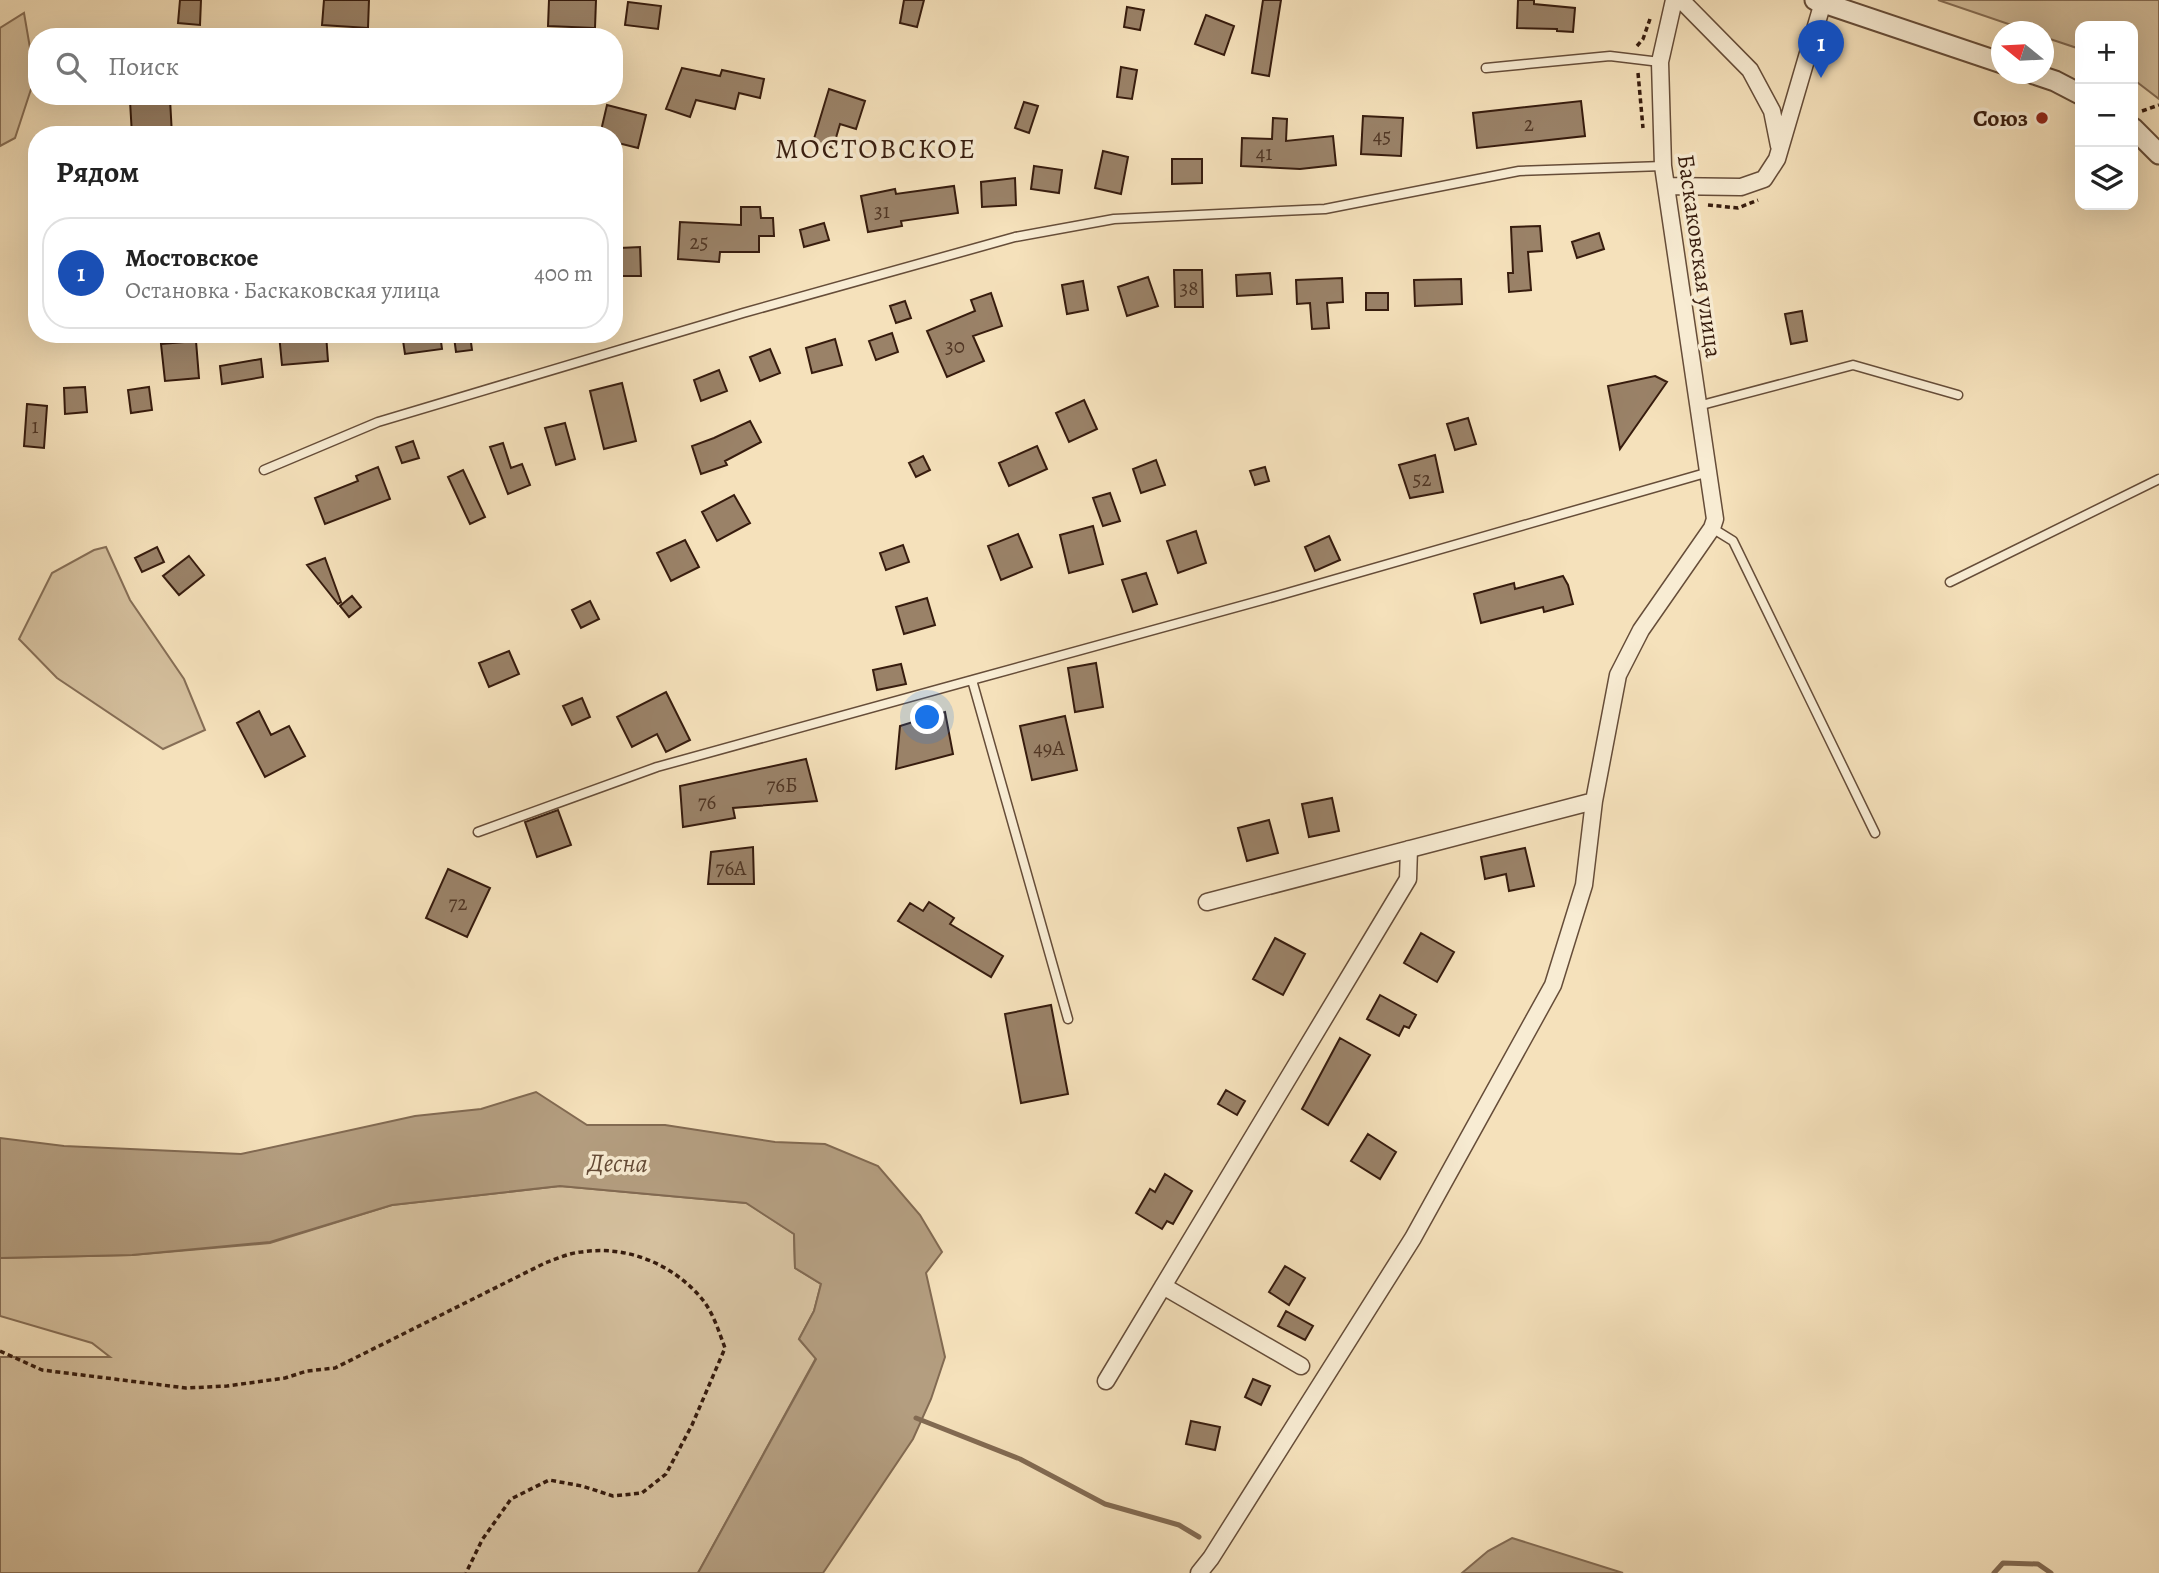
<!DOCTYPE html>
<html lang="ru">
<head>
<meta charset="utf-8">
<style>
  :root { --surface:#fff; --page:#f6f6f6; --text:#222; --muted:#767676; --line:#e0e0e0; --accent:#8f2418 }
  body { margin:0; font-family:Alegreya,serif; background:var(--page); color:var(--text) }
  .controls { position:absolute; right:21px; top:21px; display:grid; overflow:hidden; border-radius:14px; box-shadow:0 7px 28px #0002 }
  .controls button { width:63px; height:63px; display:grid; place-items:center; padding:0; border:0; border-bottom:2px solid var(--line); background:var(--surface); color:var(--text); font:35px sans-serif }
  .compass { position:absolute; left:1991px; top:21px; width:63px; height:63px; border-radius:50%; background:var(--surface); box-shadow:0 7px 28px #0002; rotate:288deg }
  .you { position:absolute; left:928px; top:718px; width:24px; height:24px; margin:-18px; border:5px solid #fff; border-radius:50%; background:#1a73e8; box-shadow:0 0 0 10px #1a73e833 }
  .badge { display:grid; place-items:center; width:46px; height:46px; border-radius:50%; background:var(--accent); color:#fff; font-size:23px; font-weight:700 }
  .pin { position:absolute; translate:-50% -58px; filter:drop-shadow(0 2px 4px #0008) }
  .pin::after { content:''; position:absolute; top:37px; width:24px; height:21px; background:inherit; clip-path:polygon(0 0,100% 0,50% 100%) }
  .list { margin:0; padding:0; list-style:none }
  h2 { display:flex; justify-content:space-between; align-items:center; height:91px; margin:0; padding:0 28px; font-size:30px }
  h2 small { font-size:23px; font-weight:400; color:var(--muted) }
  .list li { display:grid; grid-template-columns:46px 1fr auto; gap:21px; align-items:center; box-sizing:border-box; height:112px; margin:0 14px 14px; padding:0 14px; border:2px solid var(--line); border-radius:28px }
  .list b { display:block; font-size:26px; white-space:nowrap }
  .list p { margin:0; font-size:23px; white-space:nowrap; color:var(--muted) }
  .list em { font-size:23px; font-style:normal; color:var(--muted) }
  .icon { flex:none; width:38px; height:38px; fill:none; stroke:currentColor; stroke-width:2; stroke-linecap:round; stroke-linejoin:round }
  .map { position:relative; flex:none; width:2159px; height:1573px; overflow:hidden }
  .search { position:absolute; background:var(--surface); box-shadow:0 7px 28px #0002; left:28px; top:28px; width:595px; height:77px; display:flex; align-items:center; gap:18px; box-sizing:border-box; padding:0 24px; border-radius:28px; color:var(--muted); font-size:26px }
  .panel { position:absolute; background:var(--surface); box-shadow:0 7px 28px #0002; left:28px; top:126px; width:595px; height:217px; border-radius:28px }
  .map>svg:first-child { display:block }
  .green { fill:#d5c09e; stroke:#866e56; stroke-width:2 }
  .water { fill:#b49e80; stroke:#826a52; stroke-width:2 }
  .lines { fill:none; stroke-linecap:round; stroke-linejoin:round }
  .stream { stroke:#826a52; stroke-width:5 }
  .building { fill:#9a8268; stroke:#371c0e; stroke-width:2 }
  .service-casing { stroke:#664d39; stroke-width:11 }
  .minor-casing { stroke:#664d39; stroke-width:19 }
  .tertiary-casing { stroke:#664d39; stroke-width:23 }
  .path { stroke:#371c0e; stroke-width:3.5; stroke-dasharray:5 3.5; stroke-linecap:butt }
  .service { stroke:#f8ecd3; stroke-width:8 }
  .minor { stroke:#f8ecd3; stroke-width:16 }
  .tertiary { stroke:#f8ecd3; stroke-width:19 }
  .poi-dot { fill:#8f2418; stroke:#f8ecd3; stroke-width:2.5 }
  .labels { text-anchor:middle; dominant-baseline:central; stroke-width:7; stroke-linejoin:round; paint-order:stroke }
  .number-label { font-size:21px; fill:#503624 }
  .poi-label { font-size:24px; font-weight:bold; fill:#371c0e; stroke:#f8ecd3; text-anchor:end }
  .street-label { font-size:24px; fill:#371c0e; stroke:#f8ecd3 }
  .water-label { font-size:26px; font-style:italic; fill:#634a36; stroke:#f8ecd3 }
  .quarter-label { font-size:28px; letter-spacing:2px; fill:#371c0e; stroke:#f8ecd3 }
</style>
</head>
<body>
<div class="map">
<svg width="2159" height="1573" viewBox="0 0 2159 1573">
  <rect width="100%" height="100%" fill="#f5e1bb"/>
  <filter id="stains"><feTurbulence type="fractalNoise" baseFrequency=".00286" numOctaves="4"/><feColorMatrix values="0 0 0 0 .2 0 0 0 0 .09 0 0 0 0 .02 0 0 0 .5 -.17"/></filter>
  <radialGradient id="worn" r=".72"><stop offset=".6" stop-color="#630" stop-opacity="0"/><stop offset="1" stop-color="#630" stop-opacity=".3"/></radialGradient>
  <!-- green -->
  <path class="green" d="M1938,0H2159V99L2133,79V26H2080V49L2044,37V32L2029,31Z
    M24,13L35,77L15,138L0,146V28Z
    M106,547L130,600L184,679L205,730L163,749L57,678L19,639L52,573L94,550Z
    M560,1186L747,1203L794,1234L795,1268L821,1284L814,1311L799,1339L816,1358L698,1573H0V1357H110L92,1343L0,1316V1258L132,1255L270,1243L392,1205Z"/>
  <!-- water -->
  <path class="water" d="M536,1092L587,1125H665L775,1142L825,1144L878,1166L920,1215L942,1252L926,1273L945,1357L931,1399L913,1439L823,1573H698L816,1359L799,1339L814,1311L821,1284L795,1268L794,1234L746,1203L560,1186L392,1205L270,1242L132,1255L0,1258V1138L64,1146L241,1154L415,1116L481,1109Z
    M1512,1538L1623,1573H1462L1488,1551Z"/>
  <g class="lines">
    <!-- stream -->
    <path class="stream" d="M916,1418L1020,1459L1105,1504L1179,1525L1199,1537
      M1994,1573L2003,1563L2038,1564L2051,1573"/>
  </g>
  <!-- building -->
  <path class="building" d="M180,0H201L200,25L178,23Z
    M324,0H369L368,28L322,25Z
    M549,0H596L595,28L548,26Z
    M904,0H924L917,27L900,23Z
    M1263,0H1281L1269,76L1252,73Z
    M1518,0H1534V4L1575,8L1573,32L1557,31V29L1517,28Z
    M628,2L661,6L658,29L625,25Z
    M1127,7L1144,10L1140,30L1124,27Z
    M1206,15L1234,26L1224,55L1195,44Z
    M1121,67L1137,70L1132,99L1117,97Z
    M682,68L720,76L722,70L764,79L760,98L739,93L735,109L696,100L690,117L666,109Z
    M829,89L865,101L856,129L840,124L833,148L813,142Z
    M170,99L172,135H132L130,101Z
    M1581,101L1585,136L1477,148L1473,113Z
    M1024,102L1038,106L1029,133L1015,128Z
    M607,105L646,115L638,148L614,142V135H600Z
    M1363,116L1403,118L1401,156L1361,154Z
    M1273,118L1287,119L1286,141L1333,136L1336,165L1300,169L1241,166L1242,138L1272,139Z
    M1103,151L1128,157L1121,194L1095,188Z
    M1172,159H1202V183L1172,184Z
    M1034,166L1062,170L1059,193L1031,189Z
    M1015,178L1016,205L982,207L981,182Z
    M954,186L958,213L901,221L902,226L868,232L861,196L895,189L896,194Z
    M741,207H760L761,218H773L774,236H759V252H720L719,262L678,259L680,222L741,225Z
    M824,223L829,240L804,247L800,230Z
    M1540,226L1542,251L1528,252L1531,290L1509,292L1508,273H1513L1511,227Z
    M1599,233L1604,249L1577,258L1572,242Z
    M640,247L641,276H621L620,248Z
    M1174,270H1202L1203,307H1175Z
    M1270,273L1272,294L1237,296L1236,275Z
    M1148,277L1158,306L1127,316L1118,287Z
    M1342,278L1343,302L1327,303L1329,328L1312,329L1310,303L1297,304L1296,280Z
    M1461,279L1462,304L1415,306L1414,280Z
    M1083,281L1088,310L1067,314L1062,285Z
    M991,293L1002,326L973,336L984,361L947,377L927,331L975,311L971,300Z
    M1366,293H1388V310H1366Z
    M905,301L911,318L896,323L890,306Z
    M1802,311L1807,341L1791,344L1785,314Z
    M892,333L898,352L876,360L869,341Z
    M279,334H326L328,361L282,365Z
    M402,334H440L442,349L405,354Z
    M470,335L472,350L456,352L454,337Z
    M835,339L842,365L812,373L806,348Z
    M196,341L199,378L165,381L161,344Z
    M770,349L780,373L760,381L750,357Z
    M261,359L263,377L222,384L220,366Z
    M719,370L727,391L701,401L694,380Z
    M1655,376L1667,382L1620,449L1608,386Z
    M622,383L636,441L604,449L590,391Z
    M85,387L87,412L65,414L64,388Z
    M149,387L152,410L131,413L128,390Z
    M1084,400L1097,429L1069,442L1056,413Z
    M27,404L47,406L44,448L24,446Z
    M1468,418L1476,444L1455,450L1447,424Z
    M750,421L761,442L725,461L727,465L701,474L692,446L714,438Z
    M565,423L575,459L556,465L545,428Z
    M413,441L419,458L402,463L396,447Z
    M503,443L511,468L522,464L530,485L508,494L490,447Z
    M1037,446L1047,469L1009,486L999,463Z
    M1435,455L1443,492L1410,498L1399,465Z
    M923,456L930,470L916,477L909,463Z
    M1156,460L1165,485L1141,493L1133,469Z
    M378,467L390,499L325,524L315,498L358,481L356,476Z
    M1265,467L1269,481L1255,485L1250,471Z
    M463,470L485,517L470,524L448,477Z
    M1110,493L1120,521L1103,526L1093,498Z
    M734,495L750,523L717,541L702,512Z
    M1093,526L1103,564L1069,573L1060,535Z
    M1196,531L1206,563L1178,573L1167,541Z
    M1018,534L1032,567L1001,580L988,546Z
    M1329,536L1340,560L1315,571L1305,547Z
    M685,540L699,567L671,581L657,553Z
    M903,545L909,562L886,570L880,553Z
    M157,547L164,562L142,572L135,558Z
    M189,556L204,575L179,595L163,576Z
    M325,558L341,602L338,604L307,565Z
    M1146,573L1157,604L1133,612L1122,580Z
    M1563,576L1568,585L1573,604L1544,612L1543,607L1481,623L1474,594L1514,583L1515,589Z
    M352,596L361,607L349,617L340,606Z
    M927,598L935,625L904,634L896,607Z
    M590,601L599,619L581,628L572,610Z
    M509,651L519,674L489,687L479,663Z
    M1096,663L1103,707L1075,712L1068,668Z
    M901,664L906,684L877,690L873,670Z
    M666,692L690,740L666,752L657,734L632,747L617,717Z
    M582,698L590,717L572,725L563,706Z
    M259,711L271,735L289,726L305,756L265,777L237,723Z
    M945,712L953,754L896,769L900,726Z
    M1065,716L1077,770L1032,780L1020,726Z
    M806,759L817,801L733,808L735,818L683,827L680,786Z
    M1332,798L1339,831L1309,837L1302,804Z
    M558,810L571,845L537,857L525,822Z
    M1269,820L1278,853L1247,861L1238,828Z
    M753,847L754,884H708L711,852Z
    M1525,848L1534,886L1509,891L1506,874L1485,879L1481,857Z
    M448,869L490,888L467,937L426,918Z
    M929,902L954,918L950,924L1003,956L991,977L898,921L910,903L923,911Z
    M1421,933L1454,952L1437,982L1404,963Z
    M1275,938L1305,954L1283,995L1253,979Z
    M1380,995L1416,1015L1409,1028L1404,1026L1399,1036L1367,1019Z
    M1051,1005L1068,1094L1021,1103L1005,1014Z
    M1340,1038L1370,1055L1328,1125L1302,1109Z
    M1226,1090L1245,1101L1237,1115L1218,1104Z
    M1368,1134L1396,1152L1380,1179L1351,1161Z
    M1165,1174L1192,1191L1173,1224L1167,1221L1162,1229L1136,1213L1150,1189L1155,1192Z
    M1285,1266L1305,1278L1289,1305L1269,1292Z
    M1286,1311L1313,1326L1305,1340L1278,1326Z
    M1253,1379L1270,1386L1261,1405L1245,1397Z
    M1191,1421L1220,1427L1215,1450L1186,1444Z"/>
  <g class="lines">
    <!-- service casing -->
    <g class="service-casing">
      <path id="service" d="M1486,68L1610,56L1660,62
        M1698,406L1853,365L1958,395
        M264,470L378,422L743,313L1015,237L1114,219L1325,209L1519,171L1663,166
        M1712,528L1733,541L1875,833
        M1950,582L2159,479
        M478,832L657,767L972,680
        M1068,1019L972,680L1277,596L1709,472"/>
    </g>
    <!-- minor casing -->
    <g class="minor-casing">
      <path id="minor" d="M1681,0L1750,70L1772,111L1779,146
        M1666,186L1741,187L1764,179L1777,159L1823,2
        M1207,902L1594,801
        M1163,1286L1301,1366
        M1106,1381L1408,879L1409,849
        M1199,1573L1211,1558L1413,1238L1553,985L1584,885L1594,801L1618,675L1641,630L1712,528L1715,519L1663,166L1660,62L1674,0"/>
    </g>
    <!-- tertiary casing -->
    <g class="tertiary-casing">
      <path id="tertiary" d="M1815,0L2002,63
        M2034,74L2055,81L2080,94
        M2133,128L2159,154"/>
    </g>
    <!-- path -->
    <path class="path" d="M1828,37L1839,38
      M1637,46L1643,39L1650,19
      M1638,73L1643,128
      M2142,111L2159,105
      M1708,205L1738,208L1758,200
      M0,1351L42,1370L186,1388L227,1386L285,1378L307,1371L335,1368L545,1263C556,1259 569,1253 581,1252C627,1245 673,1264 702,1299C713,1312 719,1332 725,1348L692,1425L666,1474L642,1493L613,1496L582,1486L549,1480L511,1499L482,1540L466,1573"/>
    <!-- service -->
    <use href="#service" class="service"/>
    <!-- minor -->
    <use href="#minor" class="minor"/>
    <!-- tertiary -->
    <use href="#tertiary" class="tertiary"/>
  </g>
  <!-- markers -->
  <circle class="poi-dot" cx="2042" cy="118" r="7"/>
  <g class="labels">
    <!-- number labels -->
    <g class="number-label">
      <text x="1529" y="124">2</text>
      <text x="1382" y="136">45</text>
      <text x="1264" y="153">41</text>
      <text x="882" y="211">31</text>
      <text x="699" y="242">25</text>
      <text x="1189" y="288">38</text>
      <text x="955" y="346">30</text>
      <text x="35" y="426">1</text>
      <text x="1422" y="479">52</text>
      <text x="1049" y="748">49А</text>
      <text x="782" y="785">76Б</text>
      <text x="707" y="802">76</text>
      <text x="731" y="868">76А</text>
      <text x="458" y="903">72</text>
    </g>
    <!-- poi labels -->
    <g class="poi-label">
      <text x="2028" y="118">Союз</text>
    </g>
    <!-- street labels -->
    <g class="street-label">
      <text transform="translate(1700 256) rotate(82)">Баскаковская улица</text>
    </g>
    <!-- water labels -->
    <g class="water-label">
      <text transform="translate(618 1163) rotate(1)">Десна</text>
    </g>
    <!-- quarter labels -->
    <g class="quarter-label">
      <text x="876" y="149">МОСТОВСКОЕ</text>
    </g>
  </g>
  <rect width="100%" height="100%" filter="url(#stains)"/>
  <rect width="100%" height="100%" fill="url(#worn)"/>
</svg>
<div class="controls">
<button>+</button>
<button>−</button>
<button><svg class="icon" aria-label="layers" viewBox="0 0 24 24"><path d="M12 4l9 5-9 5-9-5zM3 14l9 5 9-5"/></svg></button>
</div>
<svg class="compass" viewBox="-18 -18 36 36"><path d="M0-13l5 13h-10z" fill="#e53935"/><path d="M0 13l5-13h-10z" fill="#767676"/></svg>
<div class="you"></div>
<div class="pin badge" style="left:1821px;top:78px;background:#1a4fb4">1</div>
<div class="search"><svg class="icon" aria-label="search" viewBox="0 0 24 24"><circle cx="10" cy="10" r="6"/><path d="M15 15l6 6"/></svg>Поиск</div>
<section class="panel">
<h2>Рядом<small></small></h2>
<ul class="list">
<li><span class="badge" style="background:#1a4fb4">1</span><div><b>Мостовское</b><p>Остановка · Баскаковская улица</p></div><em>400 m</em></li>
</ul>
</section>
</div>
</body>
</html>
